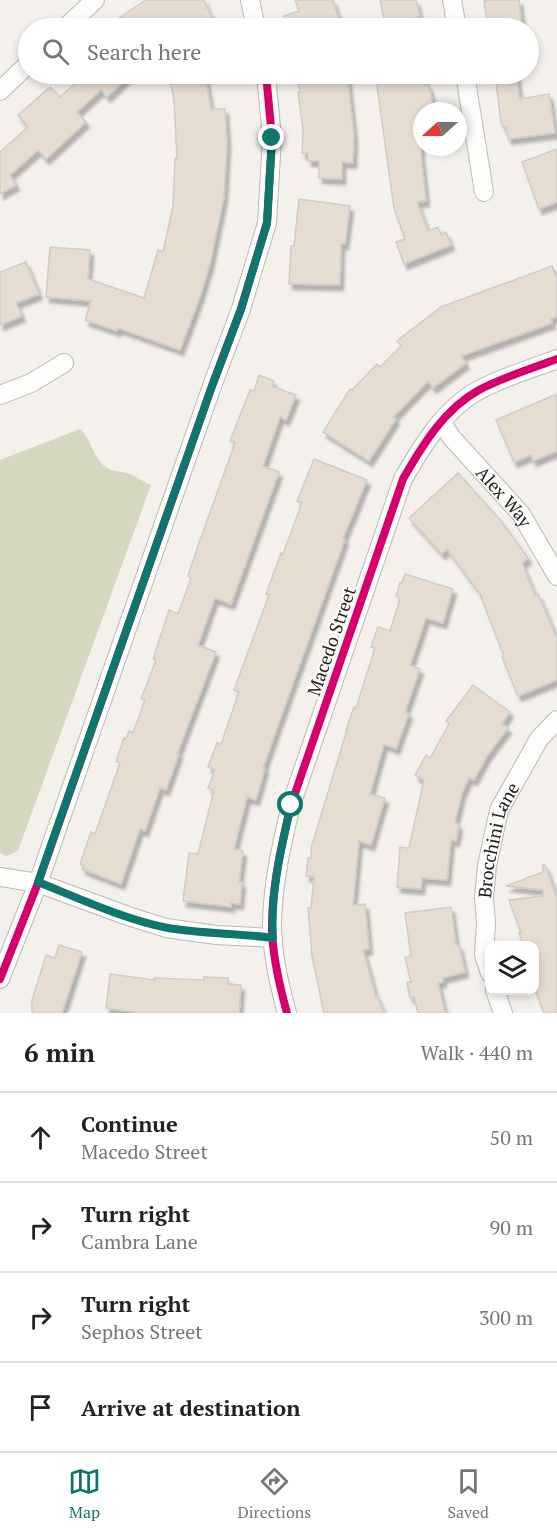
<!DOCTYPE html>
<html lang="en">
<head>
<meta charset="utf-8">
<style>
  :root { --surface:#fff; --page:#f2f2f2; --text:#222; --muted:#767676; --line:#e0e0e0; --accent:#0f766e }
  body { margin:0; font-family:"PT Serif",serif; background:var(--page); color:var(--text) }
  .controls { position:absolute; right:18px; bottom:18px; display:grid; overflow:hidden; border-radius:12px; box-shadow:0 3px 9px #0003 }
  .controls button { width:54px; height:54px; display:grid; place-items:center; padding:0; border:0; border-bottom:2px solid var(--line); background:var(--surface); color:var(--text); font:30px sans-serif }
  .compass { position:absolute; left:413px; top:102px; width:54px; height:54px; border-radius:50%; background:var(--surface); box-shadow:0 3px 9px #0003; rotate:249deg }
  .stop { position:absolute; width:18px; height:18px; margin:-14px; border:4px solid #0f766e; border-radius:50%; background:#fff }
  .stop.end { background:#0f766e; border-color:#fff; box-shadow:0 2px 6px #0008 }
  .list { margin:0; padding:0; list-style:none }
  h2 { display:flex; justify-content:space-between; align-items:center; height:78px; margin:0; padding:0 24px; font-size:26px }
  h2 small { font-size:20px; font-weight:400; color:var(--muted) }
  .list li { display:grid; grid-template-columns:39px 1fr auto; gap:18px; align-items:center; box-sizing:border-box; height:90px; padding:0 24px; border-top:2px solid var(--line) }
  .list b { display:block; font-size:22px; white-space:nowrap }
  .list p { margin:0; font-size:20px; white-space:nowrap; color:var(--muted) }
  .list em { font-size:20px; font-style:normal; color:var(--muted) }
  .icon { flex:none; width:33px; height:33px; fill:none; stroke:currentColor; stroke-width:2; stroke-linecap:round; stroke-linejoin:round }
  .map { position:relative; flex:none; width:557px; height:1013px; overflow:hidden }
  .search { position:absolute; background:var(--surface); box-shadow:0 3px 9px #0003; left:18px; right:18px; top:18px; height:66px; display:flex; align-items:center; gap:15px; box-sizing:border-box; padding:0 21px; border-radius:33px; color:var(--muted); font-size:22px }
  .sheet { height:438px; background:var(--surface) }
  nav { display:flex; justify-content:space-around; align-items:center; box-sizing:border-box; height:84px; border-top:2px solid var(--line); background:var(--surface); font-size:16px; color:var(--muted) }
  nav a { display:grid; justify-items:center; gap:3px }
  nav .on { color:var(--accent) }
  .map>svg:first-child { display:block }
  .green { fill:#d5d7bf }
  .building { fill:#e7dcd0; stroke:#cfccc8; stroke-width:1.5; filter:url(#shadow) }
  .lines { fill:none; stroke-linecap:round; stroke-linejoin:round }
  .minor-casing { stroke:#bcb8b6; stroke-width:20 }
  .minor { stroke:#fdfdfc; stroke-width:18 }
  .cycleway-casing { stroke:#fffdfc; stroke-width:11 }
  .cycleway { stroke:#d6006c; stroke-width:8 }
  .route { stroke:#0f766e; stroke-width:8 }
  .labels { text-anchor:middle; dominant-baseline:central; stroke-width:4.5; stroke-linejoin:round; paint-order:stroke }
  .street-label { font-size:18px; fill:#201d1b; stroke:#fffdfc }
</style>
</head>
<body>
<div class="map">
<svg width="557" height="1013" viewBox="0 0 557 1013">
  <defs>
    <filter id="shadow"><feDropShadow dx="3.5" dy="5.5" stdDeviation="1.5" flood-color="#0004"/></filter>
  </defs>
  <rect width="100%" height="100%" fill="#f4f0ec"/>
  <!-- green -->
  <path class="green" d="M80,429C90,439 90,446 97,457C108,474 114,469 130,474C137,477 144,482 151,485L19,848L16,852L6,856L0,853V460Z"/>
  <!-- building -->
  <path class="building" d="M146,0H204L214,23L202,28H104Z
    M295,0H333L340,23L324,28L320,22L298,28H288L284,16L299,11Z
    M380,0H416L420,17L385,24Z
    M493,0H519L522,28H488L484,1Z
    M86,74H131L107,97L101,90L77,112L86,122L46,159L38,150L10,175L16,185L0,194V152L28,127L18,115L50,87L60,97Z
    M169,74H205L211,109H225L227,144L224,197L210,264L200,297L180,350L118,328L117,331L85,320L91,301L46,297L50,247L90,250L88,279L144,298L158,250L163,252L173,206L175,158H177L174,100Z
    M297,74H347L354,136L353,163L342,162V179L319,178V161H308V154L302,153L303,130L298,92H300Z
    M415,74H424L425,85L428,84L430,90L434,110L422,111L421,156L426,201L417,202L428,231L438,227L441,235L446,232L451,245L404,264L396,242L405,239L394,208L376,79Z
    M495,74H516L520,99L549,94L555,133L508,139L506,127H503L501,122Z
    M557,149V202L539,209L522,162Z
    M299,199L350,206L345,244H341L340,285L289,284L291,246H294Z
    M26,262L39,294L16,303L22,316L0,325V272Z
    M552,266L557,279V317L551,319L552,323L461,356L466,363L433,388L428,381L393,417L396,419L369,461L323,432L350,389L352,390L377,364L380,367L401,346L397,341L441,307Z
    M259,375L274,381L272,386L296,395L286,420L280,417L263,466L279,472L231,604L215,598L198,645L216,652L177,754H179L166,790L160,788L145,831L140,829L121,884L82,869L84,866L80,864L91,832L95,834L120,763L116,761L124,738L126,739L129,731L133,733L145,700L141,699L156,660L153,659L169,610L178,614L191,578L188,576L199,543L235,443L230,441L250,390L254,391Z
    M557,394V451L533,461L531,455L514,462L496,420Z
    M314,459L367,480L343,538L345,539L277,728L263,768H265L256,800L247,797L234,849L243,851L239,882H242L240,904L231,903V907L183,901L189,853L198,854L214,790L208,788L215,770L208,767L217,743L221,744L239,692L234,690L269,595L266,594L281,553L283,554L302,503L297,501Z
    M458,473L501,521L528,558L522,563L535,595L538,594L557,639V680L518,696L502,657L504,656L481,597L483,598L447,549L442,554L409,518Z
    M405,574L453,589L443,623L426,618L410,665L420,669L405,712L409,713L396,749L384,744L370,794L385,798L371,845L359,841L353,905L365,904L369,949L363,950L376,997L377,996L384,1013H324L312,956L308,908H311L314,877L306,876L308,858H311V848L347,730H346L354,707L356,708L375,648L371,647L378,627L390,631L400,599L396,596L400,582L402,583Z
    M473,685L510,712L502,724L508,728L487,756L474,780L469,778L462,793L455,822L459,825L456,841L451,840L447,880L422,878L421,889L397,887L400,847L409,848L424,780L415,775L426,755L430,758L449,724L446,721Z
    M543,865H545L557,898V1013H544L534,987V945H523L519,933H521L509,900L543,896V890L506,886L543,872Z
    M451,907L456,945H459L465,972L442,978L443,982L438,983L445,1013H418L414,997L410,998L407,982H411L405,957L411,956L405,913Z
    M59,945L82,952L62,1013H32V1000L46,955L55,958Z
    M110,974L154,980V978L204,980V977L228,978V984L241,985L239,1013H141L106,1008Z"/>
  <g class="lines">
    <!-- minor casing -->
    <g class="minor-casing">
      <g id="minor">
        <path d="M250,0L256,28"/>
        <path d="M452,0L457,28"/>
        <path d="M65,28L95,0"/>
        <path d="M465,74L484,192"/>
        <path d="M0,91L28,64"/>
        <path d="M0,395L31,383L64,363"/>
        <path id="s1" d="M441,422L452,438L521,514L557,576"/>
        <path d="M0,877L38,883L128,916L166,928L216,935L273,938"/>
        <path id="s2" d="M490,973L484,955L486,923L484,898L487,866L499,810L539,739L557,720"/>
        <path d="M0,979L38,883L212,386L241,309L267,223L272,138L266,74"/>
        <path d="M495,990L503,1013"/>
        <path d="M287,1013C279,984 271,951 272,921C273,882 282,843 291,805L403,479C422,446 444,409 479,390C503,377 531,369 557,359"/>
      </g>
    </g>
    <!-- minor -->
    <use href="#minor" class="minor"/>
    <!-- cycleway casing -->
    <g class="cycleway-casing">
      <path id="cycleway" d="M0,979L38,883L212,386L241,309L267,223L272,138L266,74
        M287,1013C279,984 271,951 272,921C273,882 282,843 291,805L403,479C422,446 444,409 479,390C503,377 531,369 557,359"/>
    </g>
    <!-- cycleway -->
    <use href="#cycleway" class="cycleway"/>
  </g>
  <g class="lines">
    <!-- route -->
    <path class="route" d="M272,138L267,223L241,309L212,386L38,882C78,898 126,920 168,928C203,934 238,933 273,938C270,894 281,848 291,805"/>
  </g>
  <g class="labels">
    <!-- street labels -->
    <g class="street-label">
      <text stroke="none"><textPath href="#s1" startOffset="98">Alex Way</textPath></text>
      <text transform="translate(331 641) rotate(-71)">Macedo Street</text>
      <text stroke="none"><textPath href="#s2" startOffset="136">Brocchini Lane</textPath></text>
    </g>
  </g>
</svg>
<div class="controls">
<button><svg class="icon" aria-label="layers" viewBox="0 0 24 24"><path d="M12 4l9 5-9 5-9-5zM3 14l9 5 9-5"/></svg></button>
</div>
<svg class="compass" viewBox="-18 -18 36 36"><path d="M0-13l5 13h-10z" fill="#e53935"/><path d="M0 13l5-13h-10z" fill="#767676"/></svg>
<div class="stop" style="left:291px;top:805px"></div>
<div class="stop end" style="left:272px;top:138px"></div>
<div class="search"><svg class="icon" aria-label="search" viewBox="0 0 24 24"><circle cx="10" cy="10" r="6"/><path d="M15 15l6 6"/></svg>Search here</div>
</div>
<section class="sheet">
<h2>6 min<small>Walk · 440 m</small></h2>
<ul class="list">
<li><svg class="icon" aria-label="ahead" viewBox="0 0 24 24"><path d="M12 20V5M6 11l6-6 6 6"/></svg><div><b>Continue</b><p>Macedo Street</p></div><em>50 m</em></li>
<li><svg class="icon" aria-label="right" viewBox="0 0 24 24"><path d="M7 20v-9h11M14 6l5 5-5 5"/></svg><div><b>Turn right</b><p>Cambra Lane</p></div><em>90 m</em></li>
<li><svg class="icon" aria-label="right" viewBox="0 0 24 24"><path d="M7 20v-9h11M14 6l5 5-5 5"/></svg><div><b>Turn right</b><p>Sephos Street</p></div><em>300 m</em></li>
<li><svg class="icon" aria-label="arrive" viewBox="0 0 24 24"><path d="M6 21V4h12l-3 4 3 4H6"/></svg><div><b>Arrive at destination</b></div></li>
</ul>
</section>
<nav>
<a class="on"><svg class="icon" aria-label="map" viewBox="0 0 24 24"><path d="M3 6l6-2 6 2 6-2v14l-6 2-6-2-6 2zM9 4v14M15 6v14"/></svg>Map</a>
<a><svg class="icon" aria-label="directions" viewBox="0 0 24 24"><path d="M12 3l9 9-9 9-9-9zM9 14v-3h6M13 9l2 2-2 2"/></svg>Directions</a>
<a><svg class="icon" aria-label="saved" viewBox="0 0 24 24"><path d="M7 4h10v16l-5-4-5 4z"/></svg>Saved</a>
</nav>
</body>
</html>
